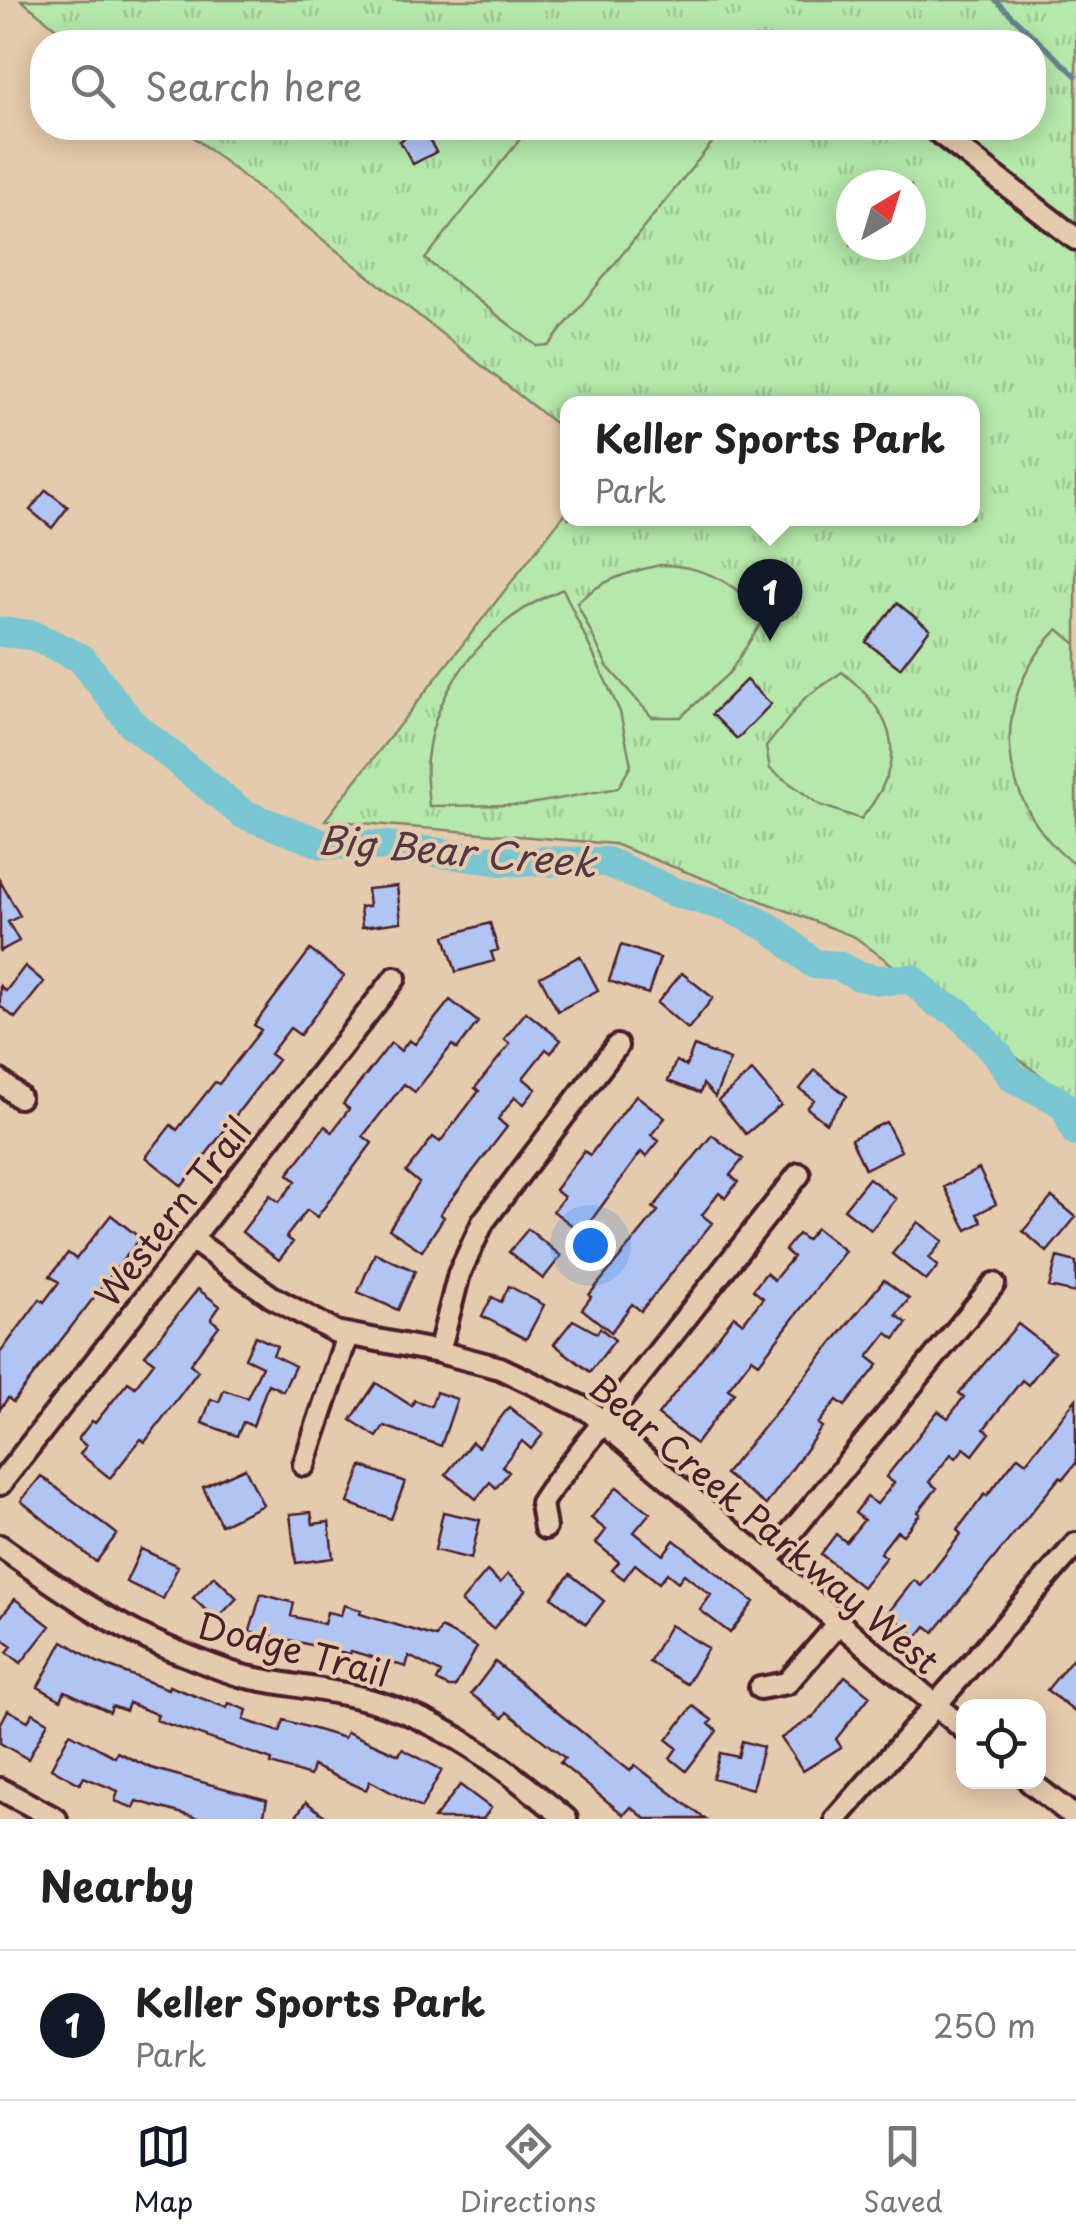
<!DOCTYPE html>
<html lang="en">
<head>
<meta charset="utf-8">
<style>
  :root { --surface:#fff; --page:#f6f6f6; --text:#222; --muted:#767676; --line:#e0e0e0; --accent:#111827 }
  body { margin:0; font-family:"Playpen Sans",sans-serif; background:var(--page); color:var(--text) }
  .controls { position:absolute; right:30px; bottom:30px; display:grid; overflow:hidden; border-radius:20px; box-shadow:0 5px 25px #0003 }
  .controls button { width:90px; height:90px; display:grid; place-items:center; padding:0; border:0; border-bottom:2px solid var(--line); background:var(--surface); color:var(--text); font:50px sans-serif }
  .compass { position:absolute; left:836px; top:170px; width:90px; height:90px; border-radius:50%; background:var(--surface); box-shadow:0 5px 25px #0003; rotate:38deg }
  .you { position:absolute; left:590px; top:1245px; width:35px; height:35px; margin:-25px; border:8px solid #fff; border-radius:50%; background:#1a73e8; box-shadow:0 0 0 15px #1a73e833 }
  .badge { display:grid; place-items:center; width:65px; height:65px; border-radius:50%; background:var(--accent); color:#fff; font-size:32px; font-weight:700 }
  .pin { position:absolute; translate:-50% -82px; filter:drop-shadow(0 2px 5px #0008) }
  .pin::after { content:''; position:absolute; top:52px; width:35px; height:30px; background:inherit; clip-path:polygon(0 0,100% 0,50% 100%) }
  .popup { position:absolute; left:560px; top:396px; width:420px; height:130px; box-sizing:border-box; display:grid; place-content:center; border-radius:20px; background:var(--surface); filter:drop-shadow(0 2px 8px #0005); font-size:32px; white-space:nowrap; color:var(--muted) }
  .popup b { font-size:38px; color:var(--text) }
  .popup::after { content:''; position:absolute; left:50%; top:100%; margin-left:-20px; border:20px solid transparent; border-top-color:var(--surface) }
  .list { margin:0; padding:0; list-style:none }
  h2 { display:flex; justify-content:space-between; align-items:center; height:130px; margin:0; padding:0 40px; font-size:42px }
  h2 small { font-size:32px; font-weight:400; color:var(--muted) }
  .list li { display:grid; grid-template-columns:65px 1fr auto; gap:30px; align-items:center; box-sizing:border-box; height:150px; padding:0 40px; border-top:2px solid var(--line) }
  .list b { display:block; font-size:38px; white-space:nowrap }
  .list p { margin:0; font-size:32px; white-space:nowrap; color:var(--muted) }
  .list em { font-size:32px; font-style:normal; color:var(--muted) }
  .icon { flex:none; width:55px; height:55px; fill:none; stroke:currentColor; stroke-width:2; stroke-linecap:round; stroke-linejoin:round }
  .map { position:relative; flex:none; width:1076px; height:1819px; overflow:hidden }
  .search { position:absolute; background:var(--surface); box-shadow:0 5px 25px #0003; left:30px; right:30px; top:30px; height:110px; display:flex; align-items:center; gap:25px; box-sizing:border-box; padding:0 35px; border-radius:40px; color:var(--muted); font-size:38px }
  .sheet { height:280px; background:var(--surface) }
  nav { display:flex; justify-content:space-around; align-items:center; box-sizing:border-box; height:140px; border-top:2px solid var(--line); background:var(--surface); font-size:28px; color:var(--muted) }
  nav a { display:grid; justify-items:center; gap:5px }
  nav .on { color:var(--accent) }
  .map>svg:first-child { display:block }
  .grass { fill:url(#grass-tufts); stroke:#80846a; stroke-width:2.5; fill-rule:evenodd }
  .pitch { fill:#b5e8aa; stroke:#80846a; stroke-width:2.5 }
  .lines { fill:none; stroke-linecap:round; stroke-linejoin:round }
  .stream { stroke:#65838f; stroke-width:5 }
  .river { stroke:#77c6d2; stroke-width:30 }
  .building { fill:#b1c5f4; stroke:#4a1f2b; stroke-width:2.5 }
  .minor-casing { stroke:#4a1f2b; stroke-width:28 }
  .minor { stroke:#e5cbad; stroke-width:20 }
  .labels { text-anchor:middle; dominant-baseline:central; stroke-width:8; stroke-linejoin:round; paint-order:stroke }
  .street-label { font-size:35px; fill:#4a1f2b; stroke:#e5cbad }
  .water-label { font-size:38px; font-style:italic; fill:#513844; stroke:#e5cbad }
</style>
</head>
<body>
<div class="map">
<svg width="1076" height="1819" viewBox="0 0 1076 1819">
  <defs>
    <pattern id="grass-tufts" width="24" height="20" patternUnits="userSpaceOnUse" patternTransform="scale(2.5)"><rect width="24" height="20" fill="#b5e8aa"/><path d="M3 7l-1-3M5 7V3M7 7l1-3M15 17l-1-3M17 17v-4M19 17l1-3" fill="none" stroke="#9dc792"/></pattern>
  </defs>
  <rect width="100%" height="100%" fill="#e5cbad"/>
  <filter id="ink" filterUnits="userSpaceOnUse"><feTurbulence type="fractalNoise" baseFrequency=".01" numOctaves="2"/><feDisplacementMap in="SourceGraphic" scale="20" xChannelSelector="R" yChannelSelector="G"/><feConvolveMatrix kernelMatrix="1 2 1 2 8 2 1 2 1" color-interpolation-filters="sRGB"/></filter>
  <g filter="url(#ink)">
    <!-- grass -->
    <path class="grass" d="M21,0H1076V1102L855,937L614,844L325,820L567,511L568,518H972V403H568L567,433L182,128H1034V42H74ZM851,185H911V245H851Z"/>
    <!-- pitch -->
    <path class="pitch" d="M529,128H724L549,345L537,346L425,259Z
      M660,565C706,565 734,585 767,614L730,672L681,717H652L607,666L577,603C600,580 629,572 660,565Z
      M563,589L620,712L631,765L618,788L525,805L429,806C428,791 425,774 427,759C435,682 494,616 563,589Z
      M1058,629L1076,644V866C997,805 986,702 1058,629Z
      M842,672C898,717 909,761 861,819L820,805L770,769L766,747L805,698Z"/>
    <g class="lines">
      <!-- stream -->
      <path class="stream" d="M995,0L1076,76"/>
      <!-- river -->
      <path class="river" d="M0,632L32,635L81,658L131,723L243,814L323,844L390,846L500,861L607,862L674,892L728,907L772,929L814,964L838,966L859,976L879,980L912,979L936,1002L958,1012L998,1055L1012,1077L1057,1100L1066,1108L1076,1132"/>
    </g>
    <!-- building -->
    <path class="building" d="M423,128L436,152L413,164L400,141Z
      M46,490L68,507L52,528L30,510Z
      M897,603L930,629L900,668L866,642Z
      M746,680L771,704L737,739L712,714Z
      M0,881L20,916L8,922L19,941L0,951Z
      M397,886L401,922L362,927L360,907L369,906L367,889Z
      M490,923L498,950L491,952L494,961L456,972L445,936Z
      M621,945L660,958L648,994L609,981Z
      M310,950L344,976L300,1035L290,1028L270,1054L278,1060L182,1186L146,1157L171,1125L177,1130L215,1082L219,1084L261,1030L254,1025Z
      M580,956L598,990L558,1011L540,977Z
      M25,966L44,982L15,1018L0,1006V986L6,991Z
      M682,973L713,998L688,1029L657,1003Z
      M450,1000L478,1022L457,1049L452,1045L415,1092L404,1084L363,1136L372,1143L317,1217L307,1210L286,1237L293,1242L279,1260L242,1232L270,1195L279,1202L296,1181L288,1174L325,1126L332,1132L349,1109L343,1104L391,1043L401,1051L409,1040L415,1044Z
      M526,1012L561,1040L551,1053L546,1049L523,1078L536,1089L524,1104L515,1097L498,1119L507,1127L440,1214L444,1217L422,1251L389,1229L419,1183L406,1172L433,1137L440,1142L479,1091L475,1088L510,1044L504,1039Z
      M694,1046L730,1060L715,1097L703,1084L700,1093L668,1081L676,1061L686,1066Z
      M815,1070L847,1096L826,1123L807,1108L814,1100L800,1089Z
      M752,1071L781,1105L746,1134L718,1101Z
      M636,1095L665,1118L651,1135L659,1141L646,1157L641,1152L582,1233L553,1211L564,1197L555,1190L584,1151L590,1155Z
      M886,1122L901,1151L865,1169L851,1139Z
      M712,1135L743,1159L730,1175L738,1182L725,1198L719,1193L702,1215L712,1223L641,1311L632,1304L611,1332L582,1309L591,1297L589,1295L658,1211L653,1208Z
      M979,1169L996,1204L977,1214L982,1222L967,1230L944,1187Z
      M869,1178L896,1199L871,1230L844,1209Z
      M1052,1197L1076,1217L1047,1252L1023,1231Z
      M111,1215L140,1238L13,1402L8,1398L0,1409V1353L40,1299L44,1302L59,1282L50,1276L68,1253L76,1259Z
      M918,1222L943,1241L929,1258L938,1266L926,1281L892,1254Z
      M816,1228L845,1251L759,1363L752,1358L728,1389L734,1393L696,1444L658,1415L734,1316L743,1323L763,1298L753,1290L766,1273L774,1280L793,1257L785,1250L798,1234L806,1240Z
      M528,1229L561,1256L543,1279L509,1252Z
      M375,1253L415,1271L398,1310L358,1292Z
      M1057,1257L1076,1262V1293L1049,1287Z
      M884,1280L909,1299L896,1315L907,1323L895,1339L887,1333L868,1357L878,1365L845,1406L837,1400L818,1424L822,1427L766,1505L725,1474Z
      M509,1286L544,1305L526,1339L482,1316L492,1297L501,1302Z
      M198,1289L220,1306L211,1319L219,1326L190,1364L198,1371L145,1442L141,1439L110,1478L80,1454L86,1446L78,1439L92,1421L95,1423L128,1382L135,1387L154,1362L145,1355Z
      M573,1320L597,1333L600,1328L615,1340L590,1372L554,1344Z
      M1018,1324L1054,1352L1028,1385L1022,1380L984,1429L990,1433L973,1455L964,1448L956,1458L951,1454L929,1482L937,1488L918,1512L920,1514L903,1535L897,1531L880,1553L886,1557L862,1587L821,1554L836,1534L846,1542L864,1520L855,1513L867,1497L877,1504L894,1483L886,1477L938,1411L948,1418L964,1397L959,1393Z
      M255,1336L277,1346L273,1355L295,1366L283,1391L268,1384L253,1426L243,1422L237,1436L202,1423L211,1399L219,1402L224,1390L247,1398L262,1366L245,1358Z
      M376,1383L412,1406L414,1400L431,1406L436,1392L457,1399L441,1446L384,1426L377,1437L351,1420Z
      M1076,1399V1463L1063,1479L1060,1477L934,1632L926,1626L917,1637L888,1613L914,1580L921,1586L961,1534L957,1530L985,1494L987,1496L1018,1456L1026,1462Z
      M509,1407L543,1434L531,1449L522,1441L502,1466L509,1472L496,1488L490,1482L476,1499L446,1474L472,1442L478,1447Z
      M362,1466L405,1482L391,1519L348,1503Z
      M245,1468L263,1505L221,1525L203,1487Z
      M41,1476L117,1534L96,1562L21,1501Z
      M617,1487L650,1513L634,1532L663,1555L674,1540L754,1602L730,1633L700,1610L711,1595L684,1574L678,1582L667,1573L659,1583L635,1564L624,1579L612,1570L619,1562L596,1543L606,1530L591,1518Z
      M311,1512L313,1524L329,1522L333,1558L296,1563L290,1514Z
      M443,1512L480,1520L471,1559L435,1550Z
      M141,1549L178,1566L163,1599L126,1582Z
      M487,1571L500,1583L508,1574L526,1590L493,1629L461,1602Z
      M570,1574L604,1601L586,1624L552,1597Z
      M214,1576L237,1598L216,1620L193,1598Z
      M261,1594L294,1603L291,1616L324,1624L327,1612L341,1615L344,1605L361,1610L360,1614L436,1637L441,1628L477,1647L455,1687H449L437,1681L441,1673L409,1656L406,1667L351,1651L350,1654L250,1631Z
      M15,1599L50,1626L21,1663L7,1652L12,1646L0,1637V1618Z
      M670,1625L708,1648L687,1684L649,1662Z
      M63,1641L97,1662L168,1689L169,1686L227,1708L229,1703L247,1710L244,1720L280,1732L284,1720L344,1738L347,1732L399,1755L402,1749L442,1770L421,1808L370,1781L366,1790L313,1766L310,1776L271,1764L272,1760L156,1720L158,1715L129,1703L126,1711L112,1706L110,1712L65,1691L61,1700L38,1687Z
      M1076,1654V1713L1047,1690Z
      M495,1662L630,1771L635,1765L705,1819H646L631,1807L624,1815L560,1763L565,1758L507,1712L503,1718L471,1694Z
      M845,1676L870,1696L836,1739L841,1747L803,1771L781,1738L813,1717Z
      M693,1706L712,1720L709,1724L717,1731L686,1771L670,1758L677,1748L667,1740Z
      M8,1710L28,1721L33,1713L48,1722L28,1759L0,1743V1725Z
      M70,1733L115,1757L117,1752L151,1768L267,1800L263,1819H201L137,1801L134,1808L115,1801L118,1791L84,1777L80,1784L51,1768Z
      M742,1741L763,1747L752,1789L713,1778L720,1753L738,1757Z
      M460,1785L491,1808L483,1819H434Z
      M306,1802L329,1819H294Z"/>
    <g class="lines">
      <!-- minor casing -->
      <g class="minor-casing">
        <path id="minor" d="M933,128L1076,239
          M0,1081L19,1097
          M193,1240L272,1297L336,1332L439,1352L500,1368L588,1410L964,1729
          M439,1352L459,1274L483,1222L617,1046
          M304,1465L347,1336
          M0,1484L395,978
          M545,1528L541,1503L549,1491L799,1174
          M0,1546C57,1587 117,1629 183,1654C203,1662 226,1672 247,1677C294,1687 343,1690 388,1706C457,1729 511,1773 566,1819
          M767,1562L994,1284
          M760,1688L787,1683L839,1623
          M1030,1782L1076,1818
          M0,1789L56,1819
          M836,1819L1076,1544"/>
      </g>
      <!-- minor -->
      <use href="#minor" class="minor"/>
    </g>
  </g>
  <g class="labels">
    <!-- street labels -->
    <g class="street-label">
      <text transform="translate(172 1211) rotate(-52)">Western Trail</text>
      <text transform="translate(765 1523) rotate(40)">Bear Creek Parkway West</text>
      <text transform="translate(294 1648) rotate(15)">Dodge Trail</text>
    </g>
    <!-- water labels -->
    <g class="water-label">
      <text transform="translate(457 850) rotate(5)">Big Bear Creek</text>
    </g>
  </g>
</svg>
<div class="controls">
<button><svg class="icon" aria-label="locate" viewBox="0 0 24 24"><circle cx="12" cy="12" r="6"/><path d="M12 2v4M12 18v4M2 12h4M18 12h4"/></svg></button>
</div>
<svg class="compass" viewBox="-18 -18 36 36"><path d="M0-13l5 13h-10z" fill="#e53935"/><path d="M0 13l5-13h-10z" fill="#767676"/></svg>
<div class="you"></div>
<div class="pin badge" style="left:770px;top:641px">1</div>
<div class="popup"><b>Keller Sports Park</b>Park</div>
<div class="search"><svg class="icon" aria-label="search" viewBox="0 0 24 24"><circle cx="10" cy="10" r="6"/><path d="M15 15l6 6"/></svg>Search here</div>
</div>
<section class="sheet">
<h2>Nearby<small></small></h2>
<ul class="list">
<li><span class="badge">1</span><div><b>Keller Sports Park</b><p>Park</p></div><em>250 m</em></li>
</ul>
</section>
<nav>
<a class="on"><svg class="icon" aria-label="map" viewBox="0 0 24 24"><path d="M3 6l6-2 6 2 6-2v14l-6 2-6-2-6 2zM9 4v14M15 6v14"/></svg>Map</a>
<a><svg class="icon" aria-label="directions" viewBox="0 0 24 24"><path d="M12 3l9 9-9 9-9-9zM9 14v-3h6M13 9l2 2-2 2"/></svg>Directions</a>
<a><svg class="icon" aria-label="saved" viewBox="0 0 24 24"><path d="M7 4h10v16l-5-4-5 4z"/></svg>Saved</a>
</nav>
</body>
</html>
